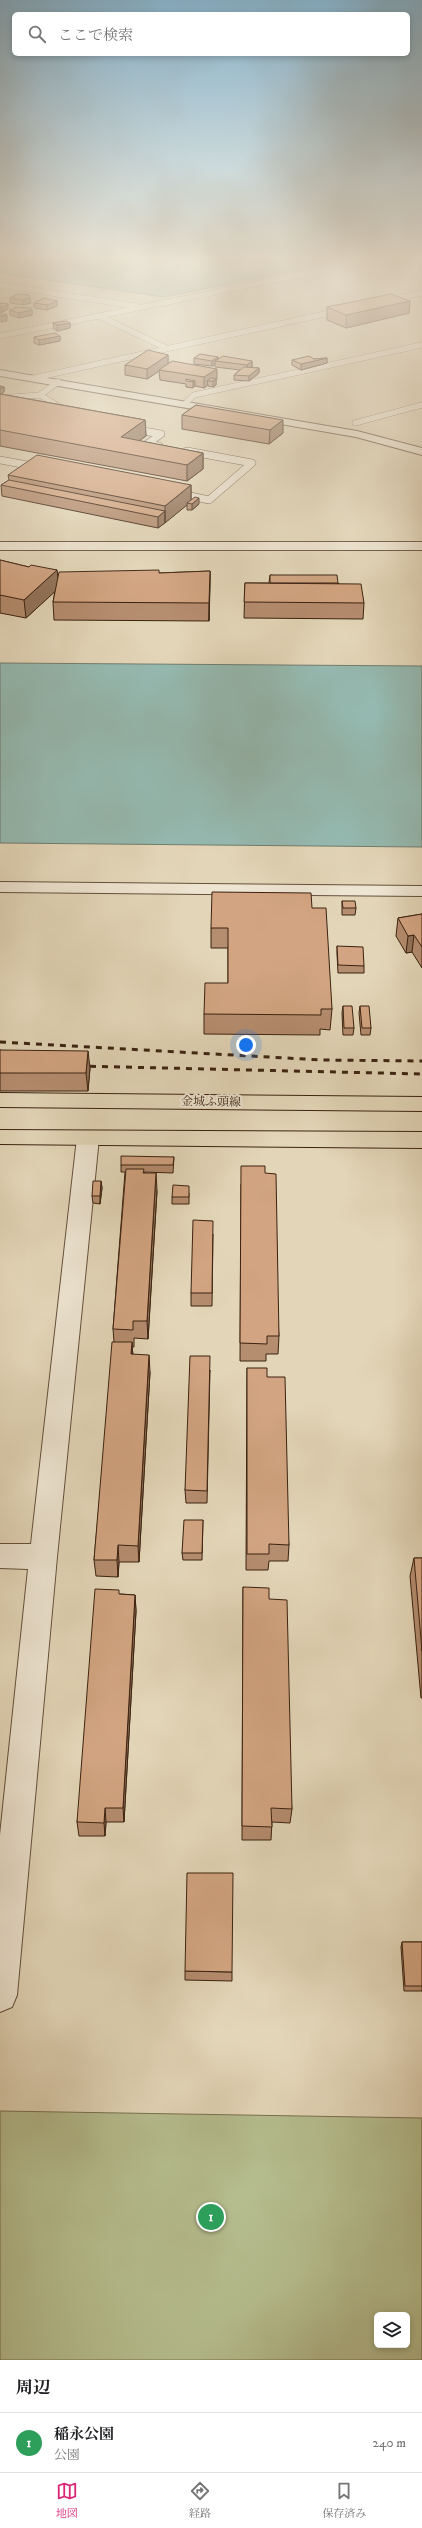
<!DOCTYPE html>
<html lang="ja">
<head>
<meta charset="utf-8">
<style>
  :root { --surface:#fff; --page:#f6f6f6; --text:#202124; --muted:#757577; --line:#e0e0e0; --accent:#db2777 }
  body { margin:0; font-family:"IM FELL DW Pica","Noto Serif JP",serif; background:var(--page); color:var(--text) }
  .controls { position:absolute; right:12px; bottom:12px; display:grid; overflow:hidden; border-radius:6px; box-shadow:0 2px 6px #0003 }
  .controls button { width:36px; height:36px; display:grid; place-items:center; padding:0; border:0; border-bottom:1px solid var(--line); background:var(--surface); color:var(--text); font:20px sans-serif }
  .you { position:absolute; left:246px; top:1045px; width:14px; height:14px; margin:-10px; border:3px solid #fff; border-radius:50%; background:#1a73e8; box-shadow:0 0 0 6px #1a73e833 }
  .badge { display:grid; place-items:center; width:26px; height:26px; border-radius:50%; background:var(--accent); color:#fff; font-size:13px; font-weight:700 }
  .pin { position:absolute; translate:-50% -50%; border:2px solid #fff; box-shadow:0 1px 4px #0006 }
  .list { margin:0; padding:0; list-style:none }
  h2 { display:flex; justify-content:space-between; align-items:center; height:52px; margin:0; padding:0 16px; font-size:17px }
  h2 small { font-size:13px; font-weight:400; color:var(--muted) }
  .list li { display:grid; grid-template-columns:26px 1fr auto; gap:12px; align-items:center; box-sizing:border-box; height:60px; padding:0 16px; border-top:1px solid var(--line) }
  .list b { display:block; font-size:15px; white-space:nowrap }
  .list p { margin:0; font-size:13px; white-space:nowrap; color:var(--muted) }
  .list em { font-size:13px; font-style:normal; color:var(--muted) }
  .icon { flex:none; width:22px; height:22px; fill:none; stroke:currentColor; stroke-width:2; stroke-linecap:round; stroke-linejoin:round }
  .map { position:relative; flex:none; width:422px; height:2360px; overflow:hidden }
  .search { position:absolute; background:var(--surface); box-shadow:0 2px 6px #0003; left:12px; right:12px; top:12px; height:44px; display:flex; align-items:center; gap:10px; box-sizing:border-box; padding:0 14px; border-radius:6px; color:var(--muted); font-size:15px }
  .sheet { height:112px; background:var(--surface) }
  nav { display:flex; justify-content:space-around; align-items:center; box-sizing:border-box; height:56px; border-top:1px solid var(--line); background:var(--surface); font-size:11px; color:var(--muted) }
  nav a { display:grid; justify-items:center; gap:2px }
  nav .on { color:var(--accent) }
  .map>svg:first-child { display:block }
  .green { fill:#b5bd8e; stroke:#787050; fill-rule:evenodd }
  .water { fill:#95b9b0; stroke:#717d70 }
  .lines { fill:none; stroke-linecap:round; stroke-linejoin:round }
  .service-far1-casing { stroke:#654f3b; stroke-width:6 }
  .service-casing { stroke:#654f3b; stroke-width:8 }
  .minor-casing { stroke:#654f3b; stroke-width:2 }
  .tertiary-casing { stroke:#654f3b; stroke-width:2 }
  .primary-casing { stroke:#3b2211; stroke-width:2 }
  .service-far1 { stroke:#ede4d1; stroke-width:5.5 }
  .service { stroke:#ede4d1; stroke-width:7 }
  .minor { fill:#ede4d1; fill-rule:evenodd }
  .tertiary { fill:#ede4d1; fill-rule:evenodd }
  .primary { fill:#e3d6b8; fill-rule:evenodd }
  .rail { stroke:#3b2211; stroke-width:3; stroke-dasharray:6 6; stroke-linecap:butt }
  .wall { fill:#b58d6f; stroke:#3b2211 }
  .shaded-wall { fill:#93735a; stroke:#3b2211 }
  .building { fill:#d2a481; stroke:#3b2211 }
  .labels { text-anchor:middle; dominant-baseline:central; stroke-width:4; stroke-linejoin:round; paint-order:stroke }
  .street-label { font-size:12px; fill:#3b2211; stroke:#ede4d1 }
</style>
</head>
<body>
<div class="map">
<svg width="422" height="2360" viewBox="0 0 422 2360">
  <rect width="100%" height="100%" fill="#e3d6b8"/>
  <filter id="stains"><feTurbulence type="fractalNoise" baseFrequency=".005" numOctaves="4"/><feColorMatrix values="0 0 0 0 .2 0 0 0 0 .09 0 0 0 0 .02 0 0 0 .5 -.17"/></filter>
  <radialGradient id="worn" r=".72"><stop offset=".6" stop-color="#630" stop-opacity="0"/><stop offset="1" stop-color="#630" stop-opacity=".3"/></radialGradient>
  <!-- green -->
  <path class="green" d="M0,2111L422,2118V2360H0ZM377,2315H407V2345H377Z"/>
  <!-- water -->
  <path class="water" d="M0,257H362L164,297L0,273Z
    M0,663L422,666V847L0,843Z"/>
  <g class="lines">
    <!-- service-far1 casing -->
    <g class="service-far1-casing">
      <path id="service-far1" d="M0,285L135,306
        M386,301L422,293
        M99,316L166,348
        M0,336L389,257
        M34,378L343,310
        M40,395L70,413
        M0,398L40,395L58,382
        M185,404L194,395L422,345
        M355,423L422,405"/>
    </g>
    <!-- service casing -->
    <g class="service-casing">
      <path id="service" d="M131,429L161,434L147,444L159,446
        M0,460L38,467
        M176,493L209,500L252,463L187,451"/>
    </g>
    <!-- minor casing -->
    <g class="minor-casing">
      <path id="minor" d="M0,542H422V550H0Z
        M88,1131L96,1133L99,1138L57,1557L17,1995L12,2007L0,2012V1835L28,1569L0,1568V1544H31L77,1138L80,1133Z"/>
    </g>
    <!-- tertiary casing -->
    <g class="tertiary-casing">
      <path id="tertiary" d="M0,370L357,431L422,448V455L356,437L0,376Z
        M0,882L422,886V896L0,892Z"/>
    </g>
    <!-- primary casing -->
    <g class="primary-casing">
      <path id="primary" d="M0,1093L422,1097V1111L0,1107Z
        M0,1130L422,1132V1148L0,1144Z"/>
    </g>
    <!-- service-far1 -->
    <use href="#service-far1" class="service-far1"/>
    <!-- service -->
    <use href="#service" class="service"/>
    <!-- minor -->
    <use href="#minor" class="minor"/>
    <!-- tertiary -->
    <use href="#tertiary" class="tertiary"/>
    <!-- primary -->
    <use href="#primary" class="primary"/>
    <!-- rail -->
    <path class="rail" d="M0,1042L322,1060L422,1061
      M78,1066L422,1074"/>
  </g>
  <!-- wall -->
  <path class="wall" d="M18,294L31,303L23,305L10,303V298Z
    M57,301V306L47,310L34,308V303Z
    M410,301L409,313L346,328L327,320V307Z
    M0,303L8,309L2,312H0Z
    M10,310H32V315L19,318L10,315Z
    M53,323H70V328L57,331L54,329Z
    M60,336V341L39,345L34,343V337Z
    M168,355V364L217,379H216V385L213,387L208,386V385L204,388L195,386L193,388L186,387V384L160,380L159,371L147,379L125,375V365Z
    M218,357V359L252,361V367L251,368H259V373L249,381L234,380V375L240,370L215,367V364L212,366L194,364V358Z
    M327,358V363L301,370L292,365V360Z
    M0,386L4,387V392L1,394L145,420L146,436L139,441L203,453V469L187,481L0,446Z
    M196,405L283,433L269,444L182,429V415Z
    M8,475L191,485V500L199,504L192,510H187V505L158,528L2,496L1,485L9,480Z
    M0,560L29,567L57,570L58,578L159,573L210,571L209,621L54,620L53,602L55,591L26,618L0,613Z
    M270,575L338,583L364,603L363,619L244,618L245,583H269Z
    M342,901L356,908L355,915H342Z
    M312,908L332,1009L330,1030L320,1029V1035L204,1034V1014L228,983V948H211V928Z
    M422,914V968L412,952L406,953L396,936L398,918Z
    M337,946L364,966V973H338L337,954Z
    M343,1006L354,1028L353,1035H343L342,1013Z
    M360,1006L371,1028L370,1035H361L359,1013Z
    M0,1050L90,1068L88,1091H0Z
    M174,1157L173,1173L144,1172L157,1191L148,1339L134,1338V1347H132L133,1354L150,1372L139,1562H119L118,1577L96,1576L94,1560L114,1342L113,1329L125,1172H121V1165Z
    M265,1173L279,1336L278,1354H266V1361H240L241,1184Z
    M101,1181L102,1188L100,1204L93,1203L92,1196Z
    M189,1193V1204H172V1197Z
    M213,1234L212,1306H191V1293Z
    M247,1368L267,1377L289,1545L288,1561H269L268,1570H246Z
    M210,1370L207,1503H186L185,1490Z
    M203,1520L202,1560H183L182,1553Z
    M414,1558H422V1698H421L410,1576Z
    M243,1587L269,1599L292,1809L290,1823L272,1822L271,1840H242Z
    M120,1594L135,1595L136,1611L124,1822H106L105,1836H79L77,1822Z
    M402,1942H422V1991H404L401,1947Z
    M185,1971L232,1972V1981L185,1980Z"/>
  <!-- shaded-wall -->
  <path class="shaded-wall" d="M30,298L31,303L23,305L22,300Z
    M57,301V306L47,310V305Z
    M410,301L409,313L346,328V315Z
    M8,304V309L2,312V307Z
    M32,310V315L19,318L18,313Z
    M7,315V321L1,322V317Z
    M70,323V328L57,331V325Z
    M60,336V341L39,345V340Z
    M168,355V365L147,379V369Z
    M218,357V361H215V364L212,366V361Z
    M327,358V363L301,370V364Z
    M252,361V367L247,371V365Z
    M259,368V373L249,381V376Z
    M217,369V379L213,381H207L208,385L204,388V377Z
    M216,379V385L213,387V381Z
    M195,381V386L193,388V382Z
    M4,387V392L0,395V389Z
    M145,420L146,436L122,453L121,437Z
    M283,420V433L269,444L270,430Z
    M203,453V469L187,481V465Z
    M191,485V501L187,503V505L165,523V506Z
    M199,498V504L192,510V504Z
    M165,511V523L158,528V517Z
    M57,570L59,588L26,618L24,600Z
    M210,571V588L209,621V603Z
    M414,935L412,952L406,953L408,936Z
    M88,1051L90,1068L88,1091L86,1073Z
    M156,1173L157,1191L148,1339L147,1321Z
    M101,1181L102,1188L100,1204V1196Z
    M132,1342L133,1360L131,1354Z
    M149,1355L150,1372L139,1562L138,1546Z
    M118,1545L119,1562L118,1577L117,1560Z
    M135,1595L136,1611L124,1822L123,1808Z
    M105,1808L106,1822L105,1836L104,1823Z"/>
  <!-- building -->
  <path class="building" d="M18,294L29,295L30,298L22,300L10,298Z
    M391,294L410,301L346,315L327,307Z
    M44,298L57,301L47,305L34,303Z
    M0,303H1L8,304L2,307H0Z
    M16,307L31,308L32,310L18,313L10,310Z
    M0,312L7,315L0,316Z
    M66,321L70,323L57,325L53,323Z
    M55,333L60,336L39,340L34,337Z
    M148,350L168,355L147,369L125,365Z
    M200,354L218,357L212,361L194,358Z
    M223,356L252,361L247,365L215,361Z
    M309,356L314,359L327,358L301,364L292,360Z
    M172,361L217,369L204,377L159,370Z
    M244,367L259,368L249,376L234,375Z
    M211,378L216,379L213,381H207Z
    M186,379L195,381L193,382L186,381Z
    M0,386L4,387L0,389Z
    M0,394L145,420L121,437L203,453L187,465L0,430Z
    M196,405L283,420L270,430L182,415Z
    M37,455L191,485L165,506L8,475Z
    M9,480L165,511L158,517L1,485Z
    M195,497L199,498L192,504L187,503Z
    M0,560L29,567L31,565L57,570L24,600L0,595Z
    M159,570V573L210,571L209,603L53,602L59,572Z
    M270,575H337L338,583H270Z
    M245,583L361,584L364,603L244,602Z
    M212,892L311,893L312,908H326L332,1009H321V1015L204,1014L205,983H228V928H211Z
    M342,901H355L356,908H343Z
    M422,914V947L414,935L408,936L398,918Z
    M337,946L363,947L364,966L338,965Z
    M343,1006H352L354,1028H344Z
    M360,1006H369L371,1028H362Z
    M0,1050L88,1051L86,1073H0Z
    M121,1156L174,1157L173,1165H121Z
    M241,1166H265V1173L276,1174L279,1336H267V1344L240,1343Z
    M126,1169H144L143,1173H156L147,1321H133V1330L113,1329Z
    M93,1181H101L100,1196H92Z
    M173,1185L189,1186V1197H172Z
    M193,1220L213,1221L212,1293H191Z
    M112,1342H132L131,1354L149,1355L138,1546L118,1545L117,1560H94Z
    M190,1356H210L207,1491L185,1490Z
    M247,1368H267V1377H285L289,1545L269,1544V1554H247Z
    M184,1520H203L202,1553H182Z
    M414,1558H422V1651Z
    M243,1587L269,1588V1599L287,1600L292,1809L271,1808L272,1827L242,1826Z
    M95,1589L119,1590V1594L135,1595L123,1808H105L104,1823L77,1822Z
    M187,1873H233L232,1972L185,1971Z
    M402,1942H422V1986H405Z"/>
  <!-- sky -->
  <linearGradient id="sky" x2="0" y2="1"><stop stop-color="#87b6d2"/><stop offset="0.44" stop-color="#f2eddf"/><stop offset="1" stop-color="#f2eddf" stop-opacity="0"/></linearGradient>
  <rect width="422" height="588" fill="url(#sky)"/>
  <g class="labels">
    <!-- street labels -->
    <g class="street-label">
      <text transform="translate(211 1102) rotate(1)">金城ふ頭線</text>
    </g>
  </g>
  <rect width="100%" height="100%" filter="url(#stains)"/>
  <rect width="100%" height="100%" fill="url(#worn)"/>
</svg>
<div class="controls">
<button><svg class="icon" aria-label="layers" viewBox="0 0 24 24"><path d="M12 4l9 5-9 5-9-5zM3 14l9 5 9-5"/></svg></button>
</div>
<div class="you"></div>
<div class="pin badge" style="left:211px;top:2217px;background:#2e9e5b">1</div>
<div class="search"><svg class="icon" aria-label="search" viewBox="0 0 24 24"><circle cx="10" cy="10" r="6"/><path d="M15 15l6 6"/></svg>ここで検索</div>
</div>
<section class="sheet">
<h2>周辺<small></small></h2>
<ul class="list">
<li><span class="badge" style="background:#2e9e5b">1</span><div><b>稲永公園</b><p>公園</p></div><em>240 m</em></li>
</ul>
</section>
<nav>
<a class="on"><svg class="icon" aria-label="map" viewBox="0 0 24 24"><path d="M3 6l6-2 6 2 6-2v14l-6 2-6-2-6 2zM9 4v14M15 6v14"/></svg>地図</a>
<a><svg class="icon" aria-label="directions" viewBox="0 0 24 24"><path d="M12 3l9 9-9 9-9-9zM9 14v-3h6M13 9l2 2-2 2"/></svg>経路</a>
<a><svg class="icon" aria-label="saved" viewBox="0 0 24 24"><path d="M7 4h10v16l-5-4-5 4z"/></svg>保存済み</a>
</nav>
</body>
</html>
